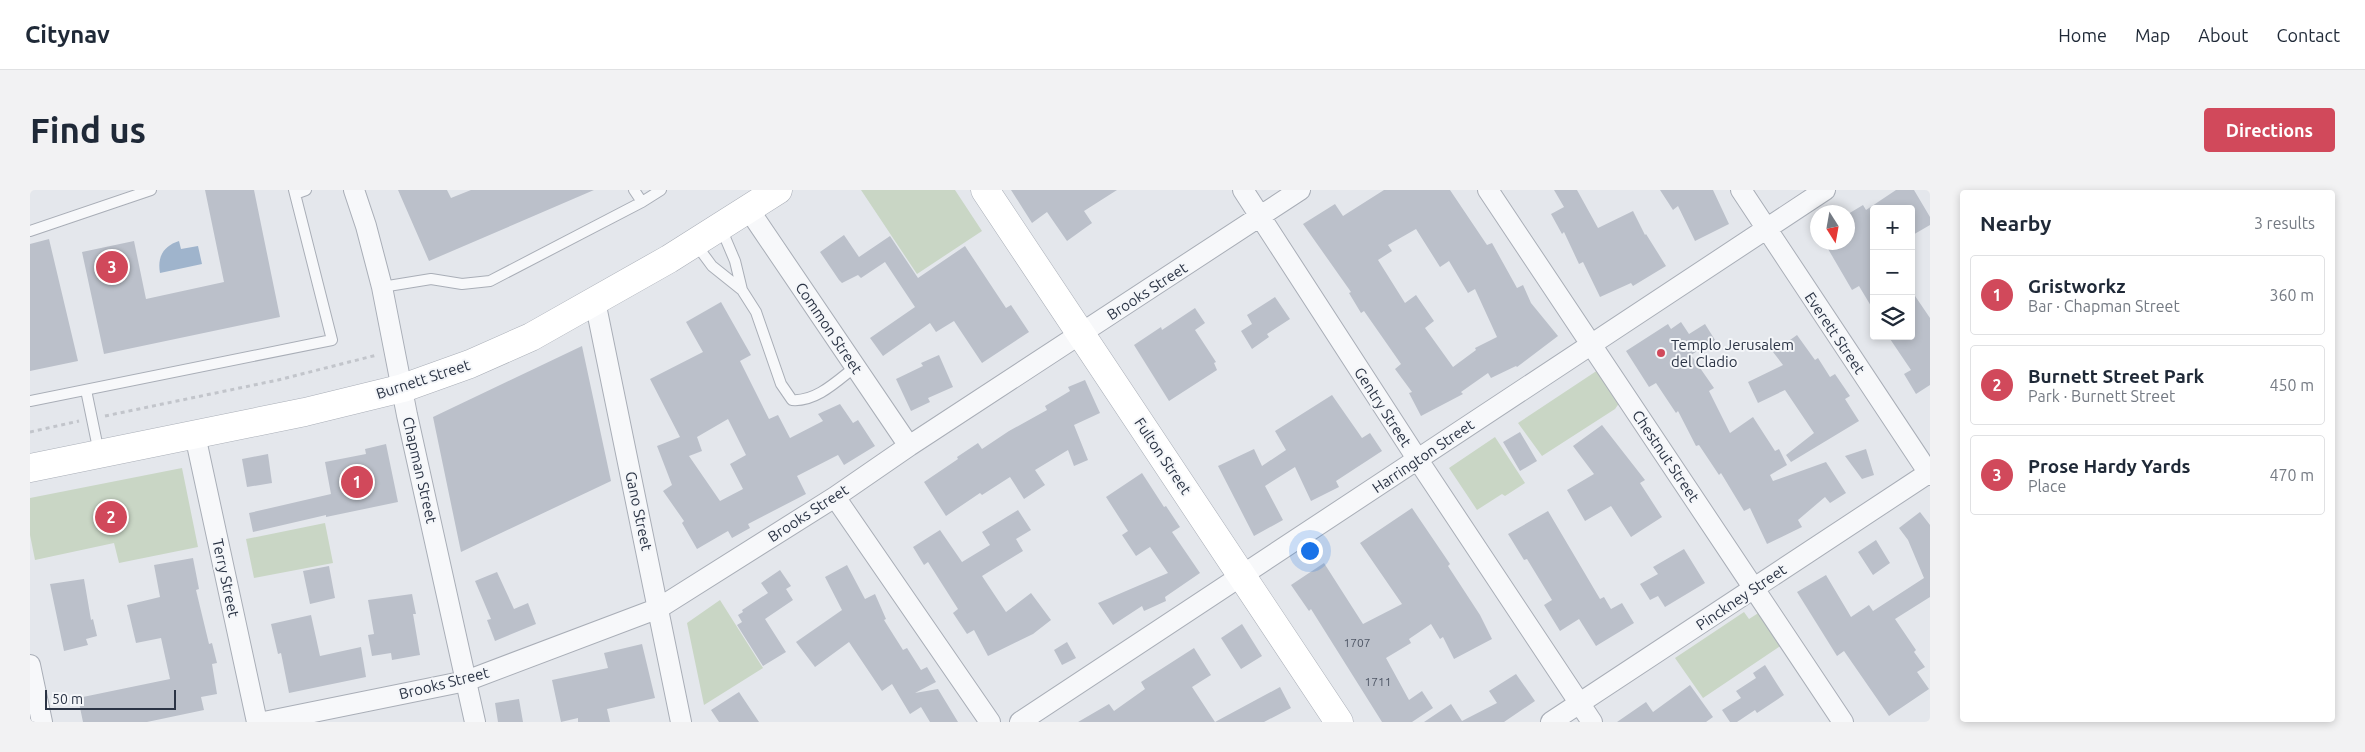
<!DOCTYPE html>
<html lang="en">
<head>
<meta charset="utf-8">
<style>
  :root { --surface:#fff; --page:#f2f2f3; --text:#1f2937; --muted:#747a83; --line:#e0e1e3; --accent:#d1495b }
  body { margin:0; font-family:Ubuntu,sans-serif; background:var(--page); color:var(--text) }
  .controls { position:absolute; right:15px; top:15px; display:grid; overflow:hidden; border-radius:5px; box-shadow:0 2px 8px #0003 }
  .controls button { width:45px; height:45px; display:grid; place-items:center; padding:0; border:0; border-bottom:1px solid var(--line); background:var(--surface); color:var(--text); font:25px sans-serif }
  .compass { position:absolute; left:1780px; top:15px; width:45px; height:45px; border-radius:50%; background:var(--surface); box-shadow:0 2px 8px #0003; rotate:169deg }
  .scale { position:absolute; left:15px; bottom:12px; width:131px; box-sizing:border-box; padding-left:5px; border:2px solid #2b3445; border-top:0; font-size:14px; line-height:18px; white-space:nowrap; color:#2b3445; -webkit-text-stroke:4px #f4f6f9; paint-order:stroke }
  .you { position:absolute; left:1279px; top:360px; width:18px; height:18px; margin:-12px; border:4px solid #fff; border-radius:50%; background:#1a73e8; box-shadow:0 0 0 8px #1a73e833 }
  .badge { display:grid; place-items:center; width:32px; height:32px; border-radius:50%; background:var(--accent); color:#fff; font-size:16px; font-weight:700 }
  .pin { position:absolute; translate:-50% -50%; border:2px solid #fff; box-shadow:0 1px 5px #0006 }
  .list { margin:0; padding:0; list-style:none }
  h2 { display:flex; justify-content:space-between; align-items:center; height:65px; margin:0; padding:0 20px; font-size:21px }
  h2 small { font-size:16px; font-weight:400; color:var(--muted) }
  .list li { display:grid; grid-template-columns:32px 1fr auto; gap:15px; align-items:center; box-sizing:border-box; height:80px; margin:0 10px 10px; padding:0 10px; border:1px solid var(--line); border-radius:5px }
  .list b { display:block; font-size:19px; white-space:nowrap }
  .list p { margin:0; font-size:16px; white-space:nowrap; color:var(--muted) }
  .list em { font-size:16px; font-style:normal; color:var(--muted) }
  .icon { flex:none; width:28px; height:28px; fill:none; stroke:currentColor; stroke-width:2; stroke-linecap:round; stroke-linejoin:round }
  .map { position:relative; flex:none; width:1900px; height:532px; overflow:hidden; border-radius:5px }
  header { display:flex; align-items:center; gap:30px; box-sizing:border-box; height:70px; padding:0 25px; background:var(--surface); border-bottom:1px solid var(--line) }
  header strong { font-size:24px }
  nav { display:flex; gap:28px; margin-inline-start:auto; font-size:18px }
  .intro { display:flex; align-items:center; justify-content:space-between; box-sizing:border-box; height:120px; padding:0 30px }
  h1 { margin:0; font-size:35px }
  .button { padding:12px 22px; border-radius:5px; background:var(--accent); color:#fff; font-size:18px; font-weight:700 }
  main { display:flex; gap:30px; padding:0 30px }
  aside { flex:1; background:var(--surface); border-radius:5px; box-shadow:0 2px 8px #0003 }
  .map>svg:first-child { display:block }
  .green { fill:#c9d6c5 }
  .water { fill:#9fb4cc }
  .building { fill:#bbc0ca; fill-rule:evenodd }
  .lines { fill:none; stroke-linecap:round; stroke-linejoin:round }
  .lane-casing { stroke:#a9aeb7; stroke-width:12 }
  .street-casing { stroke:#a9aeb7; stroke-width:22 }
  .secondary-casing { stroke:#a9aeb7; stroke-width:29 }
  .path { stroke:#c2c5cb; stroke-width:3; stroke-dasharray:4 4; stroke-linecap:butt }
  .lane { stroke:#f7f8fa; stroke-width:10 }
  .street { stroke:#f7f8fa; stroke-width:20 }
  .secondary { stroke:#fff; stroke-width:28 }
  .poi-dot { fill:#d1495b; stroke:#f4f6f9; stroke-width:2 }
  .labels { text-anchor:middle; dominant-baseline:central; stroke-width:4; stroke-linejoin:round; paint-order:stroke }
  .number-label { font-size:12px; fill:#4f5766 }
  .street-label { font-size:15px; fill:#2b3445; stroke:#f4f6f9 }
  .poi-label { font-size:15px; fill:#2b3445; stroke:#f4f6f9; text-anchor:start }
</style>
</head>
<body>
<header>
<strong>Citynav</strong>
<nav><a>Home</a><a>Map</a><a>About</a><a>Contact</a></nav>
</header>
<div class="intro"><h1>Find us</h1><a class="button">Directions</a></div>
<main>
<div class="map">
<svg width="1900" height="532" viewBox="0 0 1900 532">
  <rect width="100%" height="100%" fill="#e4e7ec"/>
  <!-- green -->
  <path class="green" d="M831,0H925L952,41L887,84Z
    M1568,180L1590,212L1585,219L1512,266L1488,233Z
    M1465,247L1495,293L1475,306L1472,304L1447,320L1419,278Z
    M152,278L168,357L89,373L84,353L5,370L0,345V308Z
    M295,333L303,373L224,388L216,349Z
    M690,410L733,478L674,515L657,433Z
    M1714,422L1719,429L1730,422L1752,455L1673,508L1645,468Z"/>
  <!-- water -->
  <path class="water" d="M149,51L151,59L168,56L172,74L130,83C127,66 134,56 149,51Z"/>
  <!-- building -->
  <path class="building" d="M175,0H224L250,127L74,164L52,62L104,51L116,109L194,92Z
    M368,0H417L421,8L441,0H564L399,71Z
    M981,0H1087L1054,21L1062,33L1037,51L1017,22L1002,33Z
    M1354,0H1420L1457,55L1462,53L1487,98L1493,95L1501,113L1528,146L1487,177L1486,176L1461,188L1458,183L1431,202L1433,204L1391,226L1379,203L1382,202L1365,179L1371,174L1334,121L1331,123L1319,103L1321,102L1273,34L1305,14L1313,26ZM1386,39L1410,77L1419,71L1438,103L1445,99L1467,147L1445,158L1446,160L1423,177L1395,138L1404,131L1386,105L1375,113L1348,70L1362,61L1358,55Z
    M1524,0H1547L1568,38L1603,21L1615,45L1616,44L1636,76L1603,96L1601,93L1570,107L1553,72L1549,74L1534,42L1532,44L1521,24L1534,17Z
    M1630,0H1683L1699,34L1665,51L1648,16L1643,20Z
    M1866,0H1884L1900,27V35L1881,46V19H1844V121L1829,96L1822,100L1794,52H1818V24L1833,15L1836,20Z
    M814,45L829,67L860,46L888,88L935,56L976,118L981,115L999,142L952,173L924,131L906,142L900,133L853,166L840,148L885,117L855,72L831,88L828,85L812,93L809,90L790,62Z
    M19,49L48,171L0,181V54Z
    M1881,100L1900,128V195L1886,204L1874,184L1881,180L1858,146H1881Z
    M1245,107L1260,129L1237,144L1239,147L1222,159L1211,141L1222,134L1217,125Z
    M691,112L721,165L710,171L739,229L748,225L760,248L793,231L788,224L810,214L823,233L828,230L845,256L814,275L808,265L767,286L776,304L718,334L720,338L702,348L698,341L667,359L652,333L654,331L633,301L642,295L627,256L650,247L620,189L673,162L656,132ZM698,229L716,265L700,274L713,299L690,311L659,266L672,261L667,247Z
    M1165,118L1175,133L1165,140L1186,172L1184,173L1187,180L1139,211L1104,155L1131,137L1132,140Z
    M1651,132L1659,144L1675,134L1685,150L1661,165L1684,198L1679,201L1700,243L1723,227L1745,261L1749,259L1757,275L1740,285L1743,291L1796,272L1816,303L1800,313L1795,307L1768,330L1772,337L1737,354L1720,318L1714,321L1691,283L1689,285L1669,255L1666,256L1648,221L1646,223L1626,193L1619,197L1596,161L1638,134L1641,139Z
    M1767,145L1785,170L1788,168L1800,187L1805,184L1820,206L1815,209L1829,231L1761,272L1756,265L1784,243L1755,200L1728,213L1718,192L1753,175L1743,162Z
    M552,156L581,291L431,362L403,227Z
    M909,165L923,197L898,208L900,212L881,221L866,189L893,176L891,173Z
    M1055,190L1070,223L1044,235L1058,270L1044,276L1038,260L1005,280L1015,295L994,309L980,287L952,305L950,303L916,326L894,292L928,269L927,267L948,253L952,259L979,241L1017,220L1015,216L1040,201L1038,197Z
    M1302,205L1332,248L1340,243L1352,261L1306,291L1309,297L1281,311L1265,277L1235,296L1253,330L1224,346L1188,276L1224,259L1232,276L1256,260L1245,241Z
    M1572,235L1615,290L1610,293L1632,327L1601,347L1581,316L1555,331L1537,300L1564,284L1543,256Z
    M1490,242L1507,271L1490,281L1473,252Z
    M356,254L368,312L296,327V325L223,342L219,323L301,304L295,272L336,264L335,259Z
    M1836,259L1844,285L1832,289L1815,266Z
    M238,264L242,293L217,297L212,269Z
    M1112,283L1134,317L1136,316L1150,337L1142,342L1170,383L1135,407L1136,411L1114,421L1112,416L1083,435L1068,413L1138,383L1120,357L1106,366L1092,345L1098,341L1076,307Z
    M1382,318L1420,374L1418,376L1450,425L1462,449L1424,469L1413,447L1410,449L1401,434L1379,449L1381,453L1356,468L1379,510L1392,501L1403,518L1382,532H1352L1281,419L1279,421L1261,395L1294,373L1333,434L1372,414L1330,353Z
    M988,320L1001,340L986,349L993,361L952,386L976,422L1001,403L1021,430L1003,444L958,466L944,440L937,444L923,423L928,419L898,372L894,375L883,357L910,340L932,372L960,355L952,342Z
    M1518,321L1570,409L1574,407L1581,419L1592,413L1604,433L1566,456L1549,429L1530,441L1514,415L1522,410L1497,369L1494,370L1478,344Z
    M1890,322L1900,335V407L1865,429L1886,460L1884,462L1895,477L1887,482L1899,499L1859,526L1814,461L1807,466L1767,402L1796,385L1821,427L1839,415L1843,421L1894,388L1878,350L1869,338Z
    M1846,350L1860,373L1843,385L1828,362Z
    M1654,359L1675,393L1635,417L1628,406L1620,410L1610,394L1628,384L1623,377Z
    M163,368L169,399L166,400L179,454L182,453L187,473L182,474L187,504L171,507L174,520L117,532H53L48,508L140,489L131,448L106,453L97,415L130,407L124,375Z
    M817,375L835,409L845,404L856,429L854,430L873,460L877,458L891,480L897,477L906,492L885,503L908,499L928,532H900L891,517L880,524L862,494L852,501L819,452L785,477L766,452L812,420L795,387Z
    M299,376L305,408L280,414L273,381Z
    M750,380L761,396L756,399L763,410L735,429L756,462L733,476L707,435L712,432L708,425L713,422L712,420L738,403L731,393Z
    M467,382L484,419L498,413L506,434L465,451L457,430L461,429L445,391Z
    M54,389L61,430L63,429L67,446L56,449L58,455L34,461L20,394Z
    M382,404L386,424H383L390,465L362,470L361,463L342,466L338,445L344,444L338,410Z
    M281,425L290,466L331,457L336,487L259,503L251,463L248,464L241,434Z
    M1212,434L1232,466L1211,479L1191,448Z
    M1037,452L1046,468L1032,475L1024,460Z
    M612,454L625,508L577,519L580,532H548V528L531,532L522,490L578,478L574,463Z
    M1164,458L1181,485L1162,497L1185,532H1048L1079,514L1084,521L1115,499L1111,492Z
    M1735,475L1754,505L1727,523L1725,520L1707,532H1700L1692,520L1711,508L1706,501L1726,488L1723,483Z
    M1486,484L1505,511L1474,532H1394L1421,514L1432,531L1467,513L1459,501Z
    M1660,495L1683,527L1676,532H1587L1616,512L1623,522Z
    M1250,497L1261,518L1234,532H1185Z
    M709,502L729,532H689L681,520Z
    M489,509L493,532H468L465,513Z"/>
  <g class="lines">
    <!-- lane casing -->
    <g class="lane-casing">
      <path id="lane" d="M604,0L612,12
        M265,4L276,0
        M691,38L705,71L712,100
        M0,41L121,0
        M665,53L682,76L712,100L726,122L751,194L762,210C786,212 807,191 825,177
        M352,97L401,89L432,94L460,91L612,12L631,0
        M56,200L69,263
        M0,211L302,150L264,0"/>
    </g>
    <!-- street casing -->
    <g class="street-casing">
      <path id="street" d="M324,0L336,36L352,97L377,225L445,532
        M1213,0L1388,270L1562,532
        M1458,0L1813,532
        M1711,0L1900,285
        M719,20L879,256
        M565,111L651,532
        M165,245L227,532
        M805,307L960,532
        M0,475L12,532
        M234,532L436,491L629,418L805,307L879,256L1270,0
        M990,532L1795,0
        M1521,532L1900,282"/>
    </g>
    <!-- secondary casing -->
    <g class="secondary-casing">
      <path id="secondary" d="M955,0L1309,532
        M0,278L275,222L373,198L440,174L501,147L639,69L748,0"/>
    </g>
    <!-- path -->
    <path class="path" d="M75,226L248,190L347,165
      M0,242L49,231"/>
    <!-- lane -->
    <use href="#lane" class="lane"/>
    <!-- street -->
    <use href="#street" class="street"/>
    <!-- secondary -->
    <use href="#secondary" class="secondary"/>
  </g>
  <!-- markers -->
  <circle class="poi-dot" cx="1631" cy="163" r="5"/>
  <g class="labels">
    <!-- number labels -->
    <g class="number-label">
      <text x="1327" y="452">1707</text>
      <text x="1348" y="491">1711</text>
    </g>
    <!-- street labels -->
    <g class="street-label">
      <text transform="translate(1117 101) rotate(-33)">Brooks Street</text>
      <text transform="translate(799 138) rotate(56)">Common Street</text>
      <text transform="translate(1805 143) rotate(56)">Everett Street</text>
      <text transform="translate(393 189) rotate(-18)">Burnett Street</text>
      <text transform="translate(1353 217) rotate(57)">Gentry Street</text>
      <text transform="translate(1133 266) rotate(56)">Fulton Street</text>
      <text transform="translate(1393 266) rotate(-34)">Harrington Street</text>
      <text transform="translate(1636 266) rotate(56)">Chestnut Street</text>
      <text transform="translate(390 280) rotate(77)">Chapman Street</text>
      <text transform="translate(609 321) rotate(78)">Gano Street</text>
      <text transform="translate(778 323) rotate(-33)">Brooks Street</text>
      <text transform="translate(196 388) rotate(78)">Terry Street</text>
      <text transform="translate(1711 407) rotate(-34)">Pinckney Street</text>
      <text transform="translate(414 493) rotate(-14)">Brooks Street</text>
    </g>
    <!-- poi labels -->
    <g class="poi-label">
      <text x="1641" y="154">Templo Jerusalem<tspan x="1641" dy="17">del Cladio</tspan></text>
    </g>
  </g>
</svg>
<div class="controls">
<button>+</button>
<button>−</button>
<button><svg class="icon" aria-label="layers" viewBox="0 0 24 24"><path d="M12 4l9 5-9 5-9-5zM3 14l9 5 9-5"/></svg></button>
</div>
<svg class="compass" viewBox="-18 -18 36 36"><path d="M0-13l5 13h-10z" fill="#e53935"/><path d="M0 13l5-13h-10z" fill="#747a83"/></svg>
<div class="scale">50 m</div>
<div class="you"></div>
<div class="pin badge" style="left:327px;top:292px">1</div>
<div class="pin badge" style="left:81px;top:327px">2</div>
<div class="pin badge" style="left:82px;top:77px">3</div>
</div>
<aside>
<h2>Nearby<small>3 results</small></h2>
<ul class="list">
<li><span class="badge">1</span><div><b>Gristworkz</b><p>Bar · Chapman Street</p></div><em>360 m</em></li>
<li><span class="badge">2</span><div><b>Burnett Street Park</b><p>Park · Burnett Street</p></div><em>450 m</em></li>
<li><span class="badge">3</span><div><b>Prose Hardy Yards</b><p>Place</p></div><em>470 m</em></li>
</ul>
</aside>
</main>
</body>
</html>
